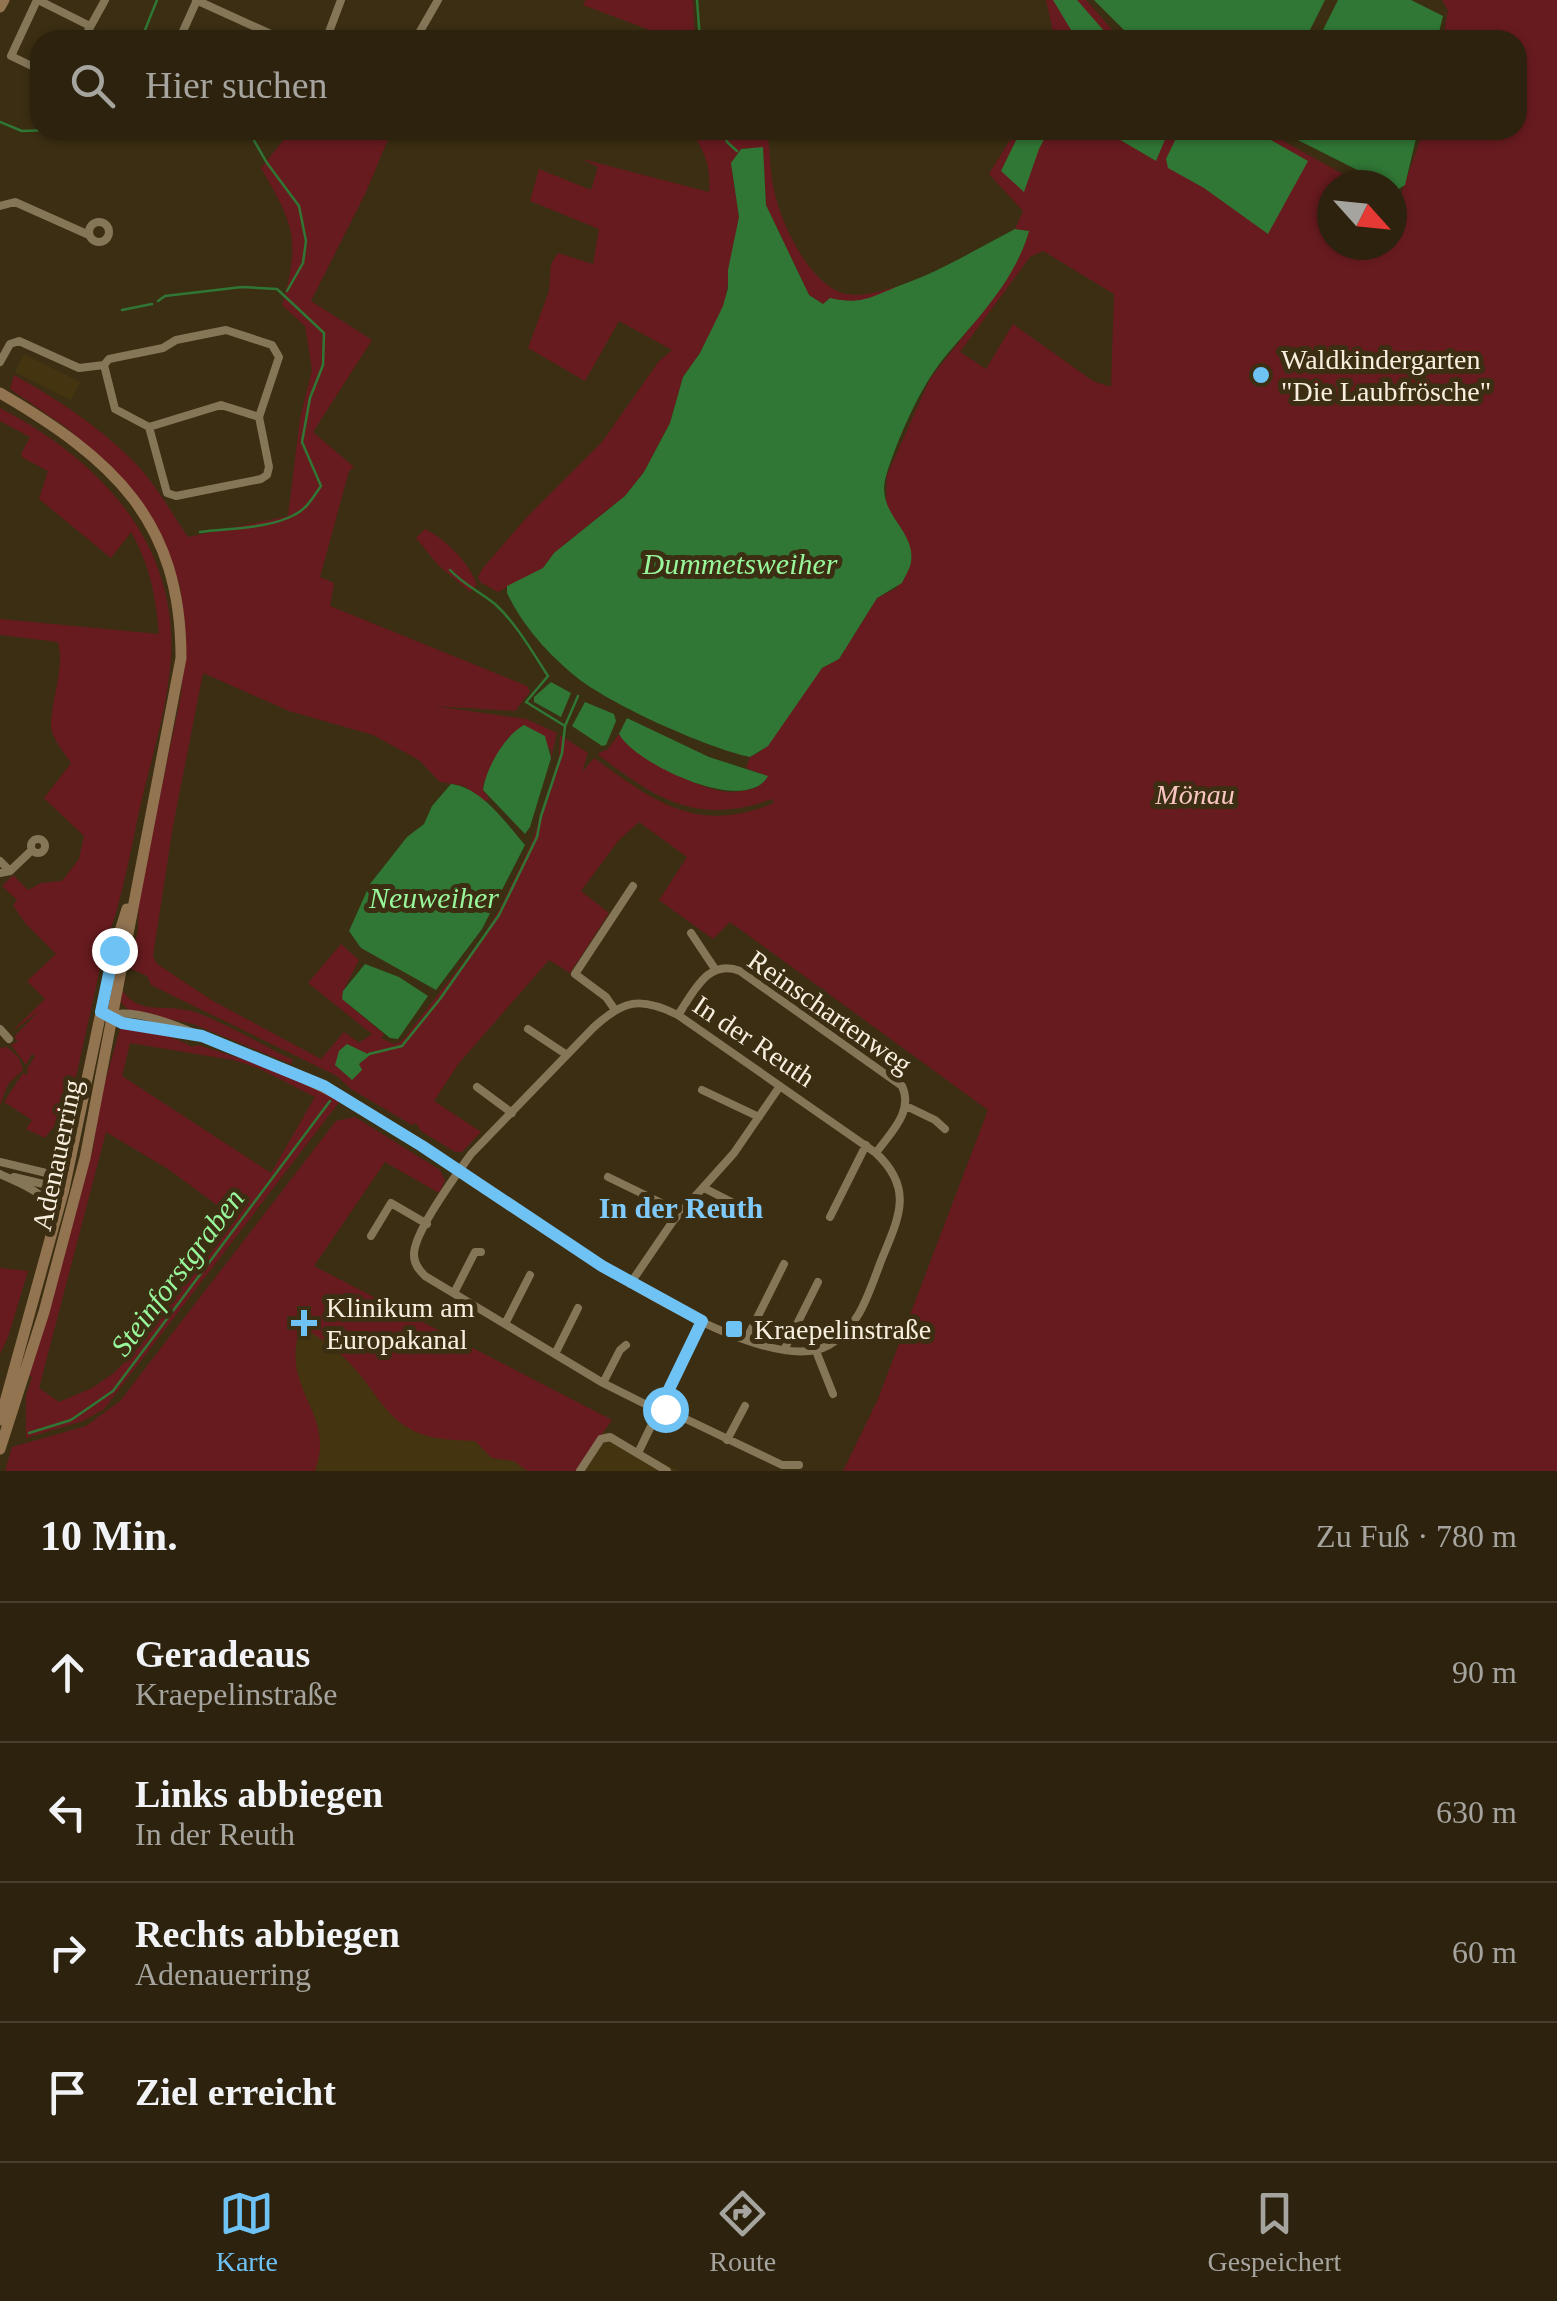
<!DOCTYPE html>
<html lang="de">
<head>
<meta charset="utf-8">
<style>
  :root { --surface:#2c220e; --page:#342a17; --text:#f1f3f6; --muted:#a6a49e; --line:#483f2e; --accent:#6fc2f4 }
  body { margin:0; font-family:Georgia,serif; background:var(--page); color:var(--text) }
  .compass { position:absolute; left:1317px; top:170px; width:90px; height:90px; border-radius:50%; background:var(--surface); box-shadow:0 2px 8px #0004; rotate:117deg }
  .stop { position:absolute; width:30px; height:30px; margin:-22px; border:8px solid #6fc2f4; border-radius:50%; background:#fff }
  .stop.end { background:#6fc2f4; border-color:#fff; box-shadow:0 2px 10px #0008 }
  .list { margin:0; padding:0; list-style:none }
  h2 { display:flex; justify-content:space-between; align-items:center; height:130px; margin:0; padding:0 40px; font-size:42px }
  h2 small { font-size:32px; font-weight:400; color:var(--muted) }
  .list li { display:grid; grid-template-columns:65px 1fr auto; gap:30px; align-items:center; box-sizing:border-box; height:140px; padding:0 40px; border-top:2px solid var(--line) }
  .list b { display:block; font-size:38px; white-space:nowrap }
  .list p { margin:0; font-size:32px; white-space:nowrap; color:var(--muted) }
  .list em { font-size:32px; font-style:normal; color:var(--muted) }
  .icon { flex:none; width:55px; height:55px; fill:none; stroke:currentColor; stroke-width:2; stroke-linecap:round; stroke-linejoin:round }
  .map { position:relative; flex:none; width:1557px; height:1471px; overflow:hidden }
  .search { position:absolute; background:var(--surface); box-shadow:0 2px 8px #0004; left:30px; right:30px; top:30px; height:110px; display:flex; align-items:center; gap:25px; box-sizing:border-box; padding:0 35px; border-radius:30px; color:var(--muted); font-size:38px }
  .sheet { height:690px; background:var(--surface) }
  nav { display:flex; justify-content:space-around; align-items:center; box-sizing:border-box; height:140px; border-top:2px solid var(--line); background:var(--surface); font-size:28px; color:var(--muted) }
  nav a { display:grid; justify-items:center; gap:5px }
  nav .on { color:var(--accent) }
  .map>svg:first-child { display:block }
  .built { fill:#453410 }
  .green { fill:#681b1f; fill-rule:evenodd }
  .water { fill:#307735 }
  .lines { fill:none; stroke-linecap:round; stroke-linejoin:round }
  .stream { stroke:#307735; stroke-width:2.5 }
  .minor { stroke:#857658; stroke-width:8 }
  .secondary { stroke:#927451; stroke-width:11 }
  .route { stroke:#6fc2f4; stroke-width:12 }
  .poi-dot { fill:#6fc2f4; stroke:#3b2e12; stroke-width:4 }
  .labels { text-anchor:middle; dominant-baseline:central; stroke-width:10; stroke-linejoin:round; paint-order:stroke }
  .poi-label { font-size:28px; fill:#f8efdf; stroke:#3b2e12; text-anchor:start }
  .park-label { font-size:28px; font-style:italic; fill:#f9c4c1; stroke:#3b2e12 }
  .street-label { font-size:28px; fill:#f8efdf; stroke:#3b2e12 }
  .water-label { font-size:30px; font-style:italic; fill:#98f69b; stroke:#3b2e12 }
  .neighbourhood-label { font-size:30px; font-weight:bold; fill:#7fcaf9; stroke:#3b2e12 }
</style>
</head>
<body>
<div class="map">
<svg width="1557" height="1471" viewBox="0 0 1557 1471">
  <rect width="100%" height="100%" fill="#3b2e12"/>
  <!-- built -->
  <path class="built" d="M24,354L80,382L71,400L15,372Z
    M252,1237L609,1424L604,1432L679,1471H108Z"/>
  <!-- green -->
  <path class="green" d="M586,0H693L695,40H664L663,35L583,5Z
    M1046,0H1086L1121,40H1055Z
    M1442,0H1557V1471H843L878,1399L988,1110L730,922L713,939L659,900L687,857L639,822L618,841L581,891L609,913L570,973L549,960L459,1063L434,1101L481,1132L462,1152H455L421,1131L416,1123L412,1125L351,1089L337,1076L151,985L147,976L129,968L138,930L139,896L181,695L186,639L180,586L156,524L109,464L67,428L10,389L14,375C59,400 104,430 139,467C158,488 172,514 188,537L288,516L300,419L312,370L305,326L282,305C301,240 294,225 261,168L282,142L287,130H352L380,140L383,130H392L366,192L311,301L372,340L313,432L354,467L349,471L320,577L334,583L330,606L527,686L530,692L515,711L434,706L526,719L557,733L551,758V749L507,740L484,782L483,790L489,798L485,802L465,786L440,782L419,760L373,735L289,711L203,673L173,826L153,956L157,964L213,1001L321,1059L344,1032L359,1043L372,1034L308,983L341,944L359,960L343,991L342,999L384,1034L381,1038L394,1044L402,1041L482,938L500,908L532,842L559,757L560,735L588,753L582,772L594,758C655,802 697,835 774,803L772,799C697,827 655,798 597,754L608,749L619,734C635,756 698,789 726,792C737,793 748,790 758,787L767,776L746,768L750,757L760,752L822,668L839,659L877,598L897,588L902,530L886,507L887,475L930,379L1001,288L1028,231L1015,229L1023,211L989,174L1016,130H1263L1363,185H1332V245H1392V200L1398,202L1424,130H1517V40H1443L1448,10ZM1043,251L1114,294L1111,387L1093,381L1013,324L986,369L960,352L1030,257Z
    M690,130H720L725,138L759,130V137L768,136C770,154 770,173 774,190C781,224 810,286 846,294C864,298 882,290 899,286C877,299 856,304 830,299L823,304L809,295L766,205L763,148L741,149L731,163L739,217L724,306L700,353L683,377L670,423L644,472L625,496L554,553L543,568L498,592L480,582L478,577L483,568L527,517L602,442L659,361L672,350L619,321L585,381L528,348L549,291L551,264L558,253L593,264L599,229L530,201L539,169L591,190L598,167L582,159L709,192C711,166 705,151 690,130Z
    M0,408C96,458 177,539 171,656C168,708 150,762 139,812C132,845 126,877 117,909C114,921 108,933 105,945C93,1002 80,1059 67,1116L60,1118L45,1138L26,1129L32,1120L4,1102L23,1073L28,1075L27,1069L35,1056L32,1054L26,1065L11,1045L18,1041L14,1037L39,1011L10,1033L45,999L27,981L56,954L25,923L13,905L17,900L2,886L13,875L28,890L41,883L62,881L79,859L84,836L44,798L71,763C64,752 52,739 51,726C51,697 65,672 58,642L0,635V619L159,634C156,597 150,565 131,532L111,558L39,499L48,471L23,458L21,454L30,437L0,421Z
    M425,529C446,540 469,562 477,585L470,592L438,565L416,538Z
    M122,990C137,1014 162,1005 186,1010C211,1014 267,1048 293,1060L291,1064L193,1024L130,1011L121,1003Z
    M120,1029C142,1029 173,1035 192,1047L198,1045L281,1071L340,1101L104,1409L83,1421L26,1438V1395L32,1377L28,1375L93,1149L101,1096ZM130,1043L233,1060L258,1068L315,1097L271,1173L122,1076ZM106,1132L168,1169L236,1219L197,1272L163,1302L158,1320L135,1351L115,1372L92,1388L59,1402L39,1388Z
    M7,1047L19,1058L23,1070L8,1084L0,1105V1048Z
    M355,1117L440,1170L445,1181L439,1193L385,1162L314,1266L612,1420L575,1471H527L514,1461L492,1458L475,1441C455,1440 432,1440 414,1431C391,1420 380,1401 365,1381C349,1360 330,1343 307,1330L299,1332C284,1382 321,1405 320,1447C320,1455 317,1464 315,1471H5L12,1447L86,1426L120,1401L336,1121Z
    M0,1268L28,1271L8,1337L0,1354Z"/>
  <!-- water -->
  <path class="water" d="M1053,0H1077L1112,40H1077Z
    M1094,0H1325L1305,40H1134Z
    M1338,0H1411L1443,16L1437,40H1318Z
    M1021,130H1049L1039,149L1024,192L1001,171Z
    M1111,130H1169L1156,161L1117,138Z
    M1180,130H1253L1308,161L1268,234L1204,188L1168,168L1166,159Z
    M1278,130H1418L1405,185L1397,190Z
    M763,147L766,205L809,295L823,304L830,298C863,306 874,295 904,284C943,270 978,248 1015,229L1029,231C1015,281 976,320 944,358C920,387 897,440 886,476C875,514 916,529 911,562C910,569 905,576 902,583L877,598L839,659L822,668L768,746L750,757C707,748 609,704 575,676C548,654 522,625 507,593V586L543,568L554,553L625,496L644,472L670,423L683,377L700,353L723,306L728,288V270L739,217L731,163L741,149Z
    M551,682L571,693L561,717L534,702V697Z
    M585,702L614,714L616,721L606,745L602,746L572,726Z
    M627,718L709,757L768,776C746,817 634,763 619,734Z
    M524,725L545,736L551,758L530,827L525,834L483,790C486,768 505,735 524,725Z
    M451,784C481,787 506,823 525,845L482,929L436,990L361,948L349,931L370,884L407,837L424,824L432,806Z
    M365,964L399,977L428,996L398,1039L390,1038L342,999L343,991Z
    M347,1044L370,1055L359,1064L362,1070L352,1080L335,1065L339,1051Z"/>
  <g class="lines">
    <!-- stream -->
    <path class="stream" d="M697,0L700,40
      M141,40L157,0
      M0,122L22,131L52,130
      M248,130L267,163L299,206L306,241L303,263L287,291
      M722,130L727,142L737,151
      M158,301L165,296L242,287L277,289L324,333L323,365L310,398L302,442L321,486C313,497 307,509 294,515C268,529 229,528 200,532
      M122,310L152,304
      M450,570C463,584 480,592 495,604C516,623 533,653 548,676L526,702L565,726
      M369,1054L402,1046L440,999L499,915L537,837L541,816L562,753L565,726L578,696
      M29,1433L71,1420L113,1391L330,1101"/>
    <!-- minor -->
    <path class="minor" d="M37,0L11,56L40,70
      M38,0L90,26
      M196,0L284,40
      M83,40L105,0
      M179,40L197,0
      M326,40L341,0
      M415,40L438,0
      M364,130L379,136
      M0,206L15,202L89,235
      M89 232a10 10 0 1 1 20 0a10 10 0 1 1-20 0Z
      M0,362L10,344L19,341L79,368L104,365L109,359L163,348L176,340L226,330L272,345L279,357L259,417L269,467L267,475L261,479L176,496L167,493L149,427L115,409L104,365
      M149,427L221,405L259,417
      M31 846a7 7 0 1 1 14 0a7 7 0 1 1-14 0Z
      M0,861L10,871L0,873
      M10,871L32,850
      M691,933L715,969
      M615,1010L606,997L575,974L633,886
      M111,1015C138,1008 182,1028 207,1038C302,1075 391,1118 471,1181C535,1221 758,1386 829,1345C861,1327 870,1288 883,1256C900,1215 913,1188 876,1153L678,1015C640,996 623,1000 593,1028L471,1154C457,1174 413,1233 414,1255C414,1264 419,1270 425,1276L603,1383L647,1405L665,1409L782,1465H799
      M111,1015L122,1023L197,1036
      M678,1015C694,992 708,958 740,971L902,1086C914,1112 890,1133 876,1153
      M0,1029L9,1039
      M528,1029L567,1055
      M477,1087L512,1113
      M702,1090L759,1117
      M906,1106L935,1120L945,1129
      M0,1162L67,1178
      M0,1174C23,1185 49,1192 55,1220
      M14,1177L64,1189
      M608,1177L680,1212
      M704,1188L759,1216
      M830,1217L866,1145
      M371,1236L391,1203L427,1224
      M630,1284L673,1221L734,1153L780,1086
      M454,1293L475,1252H481
      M505,1324L530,1275
      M746,1340L784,1264
      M784,1350L818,1282
      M816,1351L833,1394
      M555,1354L578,1308
      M603,1383L620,1350L626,1345
      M727,1440L745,1406
      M638,1453L702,1321
      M580,1471L601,1439L610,1437L667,1471"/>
    <!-- secondary -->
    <path class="secondary" d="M0,7L4,0
      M0,393C113,459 181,520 181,658L85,1158L44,1312L0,1449
      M0,1420L64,1189L114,950L127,909"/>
  </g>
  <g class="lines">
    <!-- route -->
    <path class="route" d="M114,950L101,1012L122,1023L202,1036L324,1086L422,1146L602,1266L702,1321L660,1408L665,1409"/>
  </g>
  <!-- markers -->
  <g class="poi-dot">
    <circle cx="1261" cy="375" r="10"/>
    <path d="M299 1308h10v10h10v10h-10v10h-10v-10h-10v-10h10z"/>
    <rect x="724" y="1319" width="20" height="20" rx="5"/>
  </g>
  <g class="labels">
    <!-- poi labels -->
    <g class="poi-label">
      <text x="1281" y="359">Waldkindergarten<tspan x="1281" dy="32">"Die Laubfrösche"</tspan></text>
      <text x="326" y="1307">Klinikum am<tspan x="326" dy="32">Europakanal</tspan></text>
      <text x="754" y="1329">Kraepelinstraße</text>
    </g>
    <!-- park labels -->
    <g class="park-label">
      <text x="1195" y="794">Mönau</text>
    </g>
    <!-- street labels -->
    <g class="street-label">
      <text transform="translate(830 1012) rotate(35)">Reinschartenweg</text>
      <text transform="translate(754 1041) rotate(34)">In der Reuth</text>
      <text transform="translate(57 1155) rotate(-78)">Adenauerring</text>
    </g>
    <!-- water labels -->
    <g class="water-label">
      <text x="740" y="563">Dummetsweiher</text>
      <text x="434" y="897">Neuweiher</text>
      <text transform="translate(177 1272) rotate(-53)">Steinforstgraben</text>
    </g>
    <!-- neighbourhood labels -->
    <g class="neighbourhood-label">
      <text x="681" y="1207">In der Reuth</text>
    </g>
  </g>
</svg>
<svg class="compass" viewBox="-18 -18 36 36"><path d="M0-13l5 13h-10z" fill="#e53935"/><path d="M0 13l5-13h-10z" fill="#a6a49e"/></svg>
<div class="stop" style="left:665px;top:1409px"></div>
<div class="stop end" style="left:114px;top:950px"></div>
<div class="search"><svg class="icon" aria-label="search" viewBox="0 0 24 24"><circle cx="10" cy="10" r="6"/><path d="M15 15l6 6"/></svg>Hier suchen</div>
</div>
<section class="sheet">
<h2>10 Min.<small>Zu Fuß · 780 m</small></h2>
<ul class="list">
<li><svg class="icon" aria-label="ahead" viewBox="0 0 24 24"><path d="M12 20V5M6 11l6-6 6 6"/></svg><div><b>Geradeaus</b><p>Kraepelinstraße</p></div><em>90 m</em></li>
<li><svg class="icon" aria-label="left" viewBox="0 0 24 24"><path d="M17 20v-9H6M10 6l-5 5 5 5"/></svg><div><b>Links abbiegen</b><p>In der Reuth</p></div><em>630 m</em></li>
<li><svg class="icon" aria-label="right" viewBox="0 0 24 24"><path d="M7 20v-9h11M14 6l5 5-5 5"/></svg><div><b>Rechts abbiegen</b><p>Adenauerring</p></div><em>60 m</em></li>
<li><svg class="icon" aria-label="arrive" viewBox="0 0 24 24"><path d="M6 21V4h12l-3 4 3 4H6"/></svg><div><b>Ziel erreicht</b></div></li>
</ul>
</section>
<nav>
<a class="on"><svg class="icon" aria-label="map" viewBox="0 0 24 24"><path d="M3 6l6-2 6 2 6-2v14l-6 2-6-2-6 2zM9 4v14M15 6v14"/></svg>Karte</a>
<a><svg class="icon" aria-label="directions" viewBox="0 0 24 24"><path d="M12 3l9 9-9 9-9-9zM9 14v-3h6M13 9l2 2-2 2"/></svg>Route</a>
<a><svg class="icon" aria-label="saved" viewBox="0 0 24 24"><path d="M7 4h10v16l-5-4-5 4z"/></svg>Gespeichert</a>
</nav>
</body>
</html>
